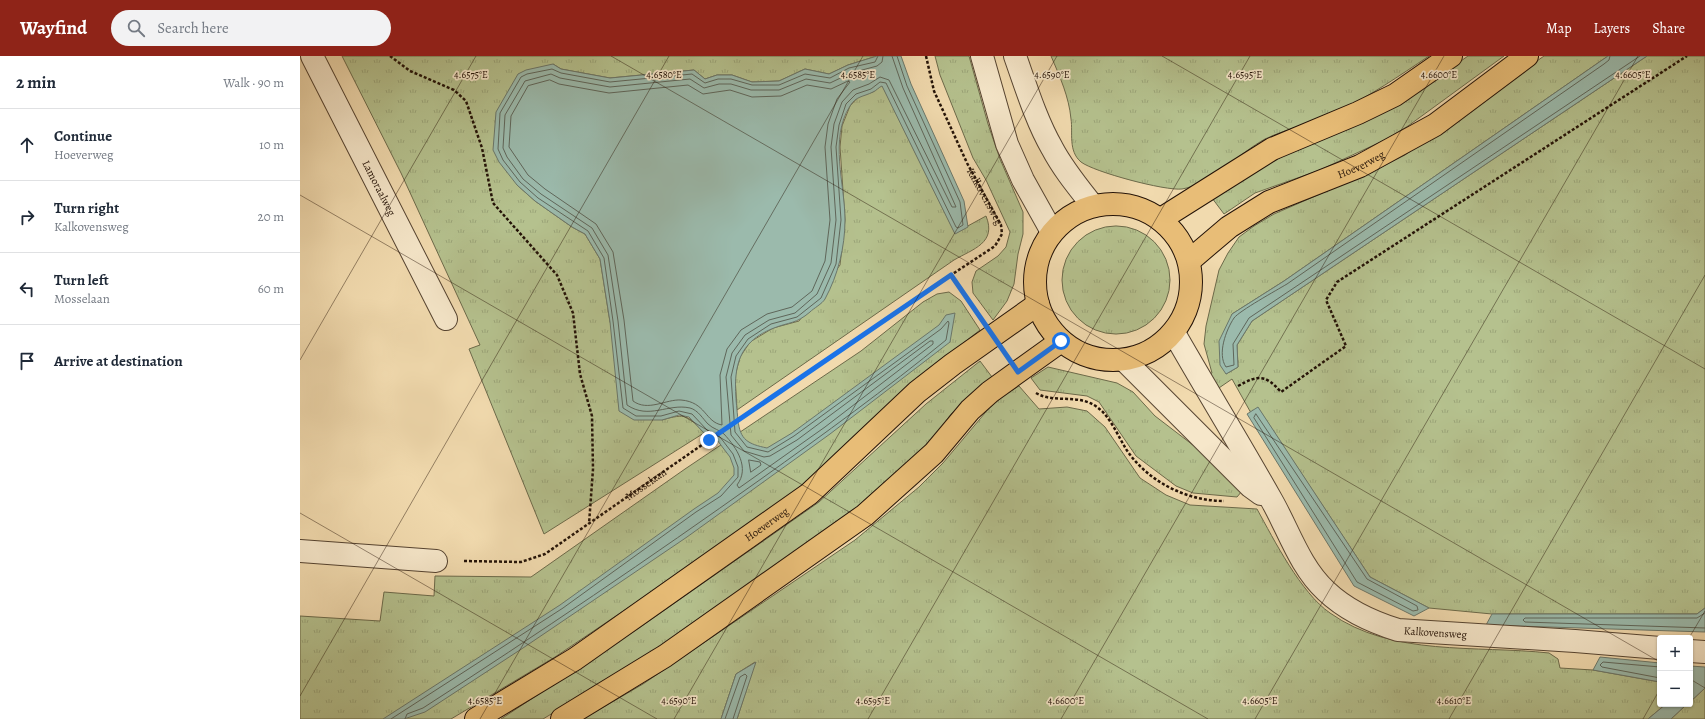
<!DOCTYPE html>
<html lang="en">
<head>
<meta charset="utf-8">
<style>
  :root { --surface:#fff; --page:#f2f2f3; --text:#1f2937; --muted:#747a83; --line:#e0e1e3; --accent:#8f2418 }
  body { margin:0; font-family:Alegreya,serif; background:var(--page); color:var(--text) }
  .controls { position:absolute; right:12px; bottom:12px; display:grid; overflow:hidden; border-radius:4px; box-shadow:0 1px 3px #0004 }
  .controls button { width:36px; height:36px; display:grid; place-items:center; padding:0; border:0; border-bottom:1px solid var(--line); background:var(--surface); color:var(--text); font:20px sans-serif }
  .stop { position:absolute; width:12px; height:12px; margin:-9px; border:3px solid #1a73e8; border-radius:50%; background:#fff }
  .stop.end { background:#1a73e8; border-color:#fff; box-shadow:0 1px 4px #0008 }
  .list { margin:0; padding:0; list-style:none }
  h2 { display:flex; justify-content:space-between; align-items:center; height:52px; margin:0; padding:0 16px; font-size:17px }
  h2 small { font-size:13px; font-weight:400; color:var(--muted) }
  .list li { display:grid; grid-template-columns:26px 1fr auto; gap:12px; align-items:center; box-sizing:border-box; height:72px; padding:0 16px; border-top:1px solid var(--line) }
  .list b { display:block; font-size:15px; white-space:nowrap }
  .list p { margin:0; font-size:13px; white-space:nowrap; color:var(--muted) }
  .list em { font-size:13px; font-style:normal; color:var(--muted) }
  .icon { flex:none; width:22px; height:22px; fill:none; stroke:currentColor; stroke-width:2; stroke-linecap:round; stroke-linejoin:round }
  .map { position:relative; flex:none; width:1405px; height:663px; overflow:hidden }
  header { display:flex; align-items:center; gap:24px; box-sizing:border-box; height:56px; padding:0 20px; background:var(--accent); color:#fff }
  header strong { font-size:19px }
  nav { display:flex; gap:22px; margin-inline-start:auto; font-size:14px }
  .search { width:280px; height:36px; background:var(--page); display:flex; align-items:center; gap:10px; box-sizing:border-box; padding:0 14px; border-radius:22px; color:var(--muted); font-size:15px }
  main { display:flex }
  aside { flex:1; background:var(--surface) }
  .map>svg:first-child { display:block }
  .grass { fill:url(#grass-tufts); stroke:#6c6a4a }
  .water { fill:#9bbaac; stroke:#6b776a }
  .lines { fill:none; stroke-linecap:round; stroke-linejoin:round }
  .shore { stroke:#5f665a; stroke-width:1 }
  .minor-casing { stroke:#564431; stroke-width:24 }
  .major-casing { stroke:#231207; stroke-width:24 }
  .path { stroke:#231207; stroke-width:2.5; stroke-dasharray:3 2; stroke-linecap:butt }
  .minor { stroke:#f6e7ca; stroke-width:22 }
  .major { stroke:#e8bd77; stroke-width:22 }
  .route { stroke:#1a73e8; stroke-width:5 }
  .ticks { fill:none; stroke:#231207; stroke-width:1; stroke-opacity:0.45 }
  .labels { text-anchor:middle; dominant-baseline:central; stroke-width:3.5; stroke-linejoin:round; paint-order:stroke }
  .street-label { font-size:11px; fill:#231207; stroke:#f6e7ca }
  .ticks-label { font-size:10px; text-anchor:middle; fill:#231207; stroke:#f6e7ca; stroke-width:3.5; stroke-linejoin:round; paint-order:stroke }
</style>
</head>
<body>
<header>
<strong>Wayfind</strong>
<div class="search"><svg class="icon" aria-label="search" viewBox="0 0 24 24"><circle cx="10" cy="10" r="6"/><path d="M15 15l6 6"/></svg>Search here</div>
<nav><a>Map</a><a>Layers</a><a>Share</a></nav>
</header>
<main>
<aside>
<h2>2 min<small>Walk · 90 m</small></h2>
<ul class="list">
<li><svg class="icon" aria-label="ahead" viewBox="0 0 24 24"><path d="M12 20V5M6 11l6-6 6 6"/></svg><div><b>Continue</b><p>Hoeverweg</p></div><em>10 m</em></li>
<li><svg class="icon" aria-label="right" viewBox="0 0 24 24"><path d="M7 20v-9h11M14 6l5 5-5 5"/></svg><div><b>Turn right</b><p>Kalkovensweg</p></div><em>20 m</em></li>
<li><svg class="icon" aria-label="left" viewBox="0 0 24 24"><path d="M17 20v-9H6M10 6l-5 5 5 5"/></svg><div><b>Turn left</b><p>Mosselaan</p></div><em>60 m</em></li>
<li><svg class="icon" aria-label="arrive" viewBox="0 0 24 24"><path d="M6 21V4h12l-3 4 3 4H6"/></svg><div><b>Arrive at destination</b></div></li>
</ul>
</aside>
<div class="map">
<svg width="1405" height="663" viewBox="0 0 1405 663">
  <defs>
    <pattern id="grass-tufts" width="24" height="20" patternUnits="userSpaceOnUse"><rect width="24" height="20" fill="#b5c18e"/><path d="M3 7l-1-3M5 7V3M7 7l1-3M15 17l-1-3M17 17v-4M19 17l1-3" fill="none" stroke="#9ba579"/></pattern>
  </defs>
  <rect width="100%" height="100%" fill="#f1daae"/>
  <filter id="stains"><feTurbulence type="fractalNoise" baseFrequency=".005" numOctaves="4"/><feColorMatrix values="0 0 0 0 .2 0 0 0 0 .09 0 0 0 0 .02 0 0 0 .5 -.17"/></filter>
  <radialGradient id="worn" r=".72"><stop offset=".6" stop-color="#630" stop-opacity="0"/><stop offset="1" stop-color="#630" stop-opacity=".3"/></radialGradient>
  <!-- grass -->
  <path class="grass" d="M42,0H577L548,9L529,18L505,13L479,25L452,26L432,19H417L405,23L394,14L310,22L261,13L253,8L217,129L235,145L272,171L285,178L300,203L310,266L362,364C386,357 388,359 404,377L244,478L169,293L180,289L101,117Z
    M635,0H669L688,68L700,103L723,156V178L718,198L714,228L707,245L693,264L673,237L672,226L676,215L698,200L706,191L710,176L686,124L673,102L640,19Z
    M751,0H1129C1099,20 1070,40 1039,55C1015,67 988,72 965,83C941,96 908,129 882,133C865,135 794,116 781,106C768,95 773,77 771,63C769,41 760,21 751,0Z
    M1168,0H1204L1108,70L1087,83L1020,114L955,137L924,158L912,142L972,106L1006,88L1075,61L1134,24Z
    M1244,0H1308L984,225L932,258L926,318L938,311L937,289L952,265L1347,0H1405V552L1397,558H1192L1129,552L1070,521L958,352L951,357L932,323L916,334L907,320L912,317L904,288L906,270L919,214L928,197L939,181L954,170L974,158L1073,115L1105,99Z
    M582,29L655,177L686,160C697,187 673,193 654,204L437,354L435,320L440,301L450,286L473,272L499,265L540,209L545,164L540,91L542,70L550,50L559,40L573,36Z
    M762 224a54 54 0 1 1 108 0a54 54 0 1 1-108 0Z
    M649,236L661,245L680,274L603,334L517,417L457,465L255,601L151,663H0V560L80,565L84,536L134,540L135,520L231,521L385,413L561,295L623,246L637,238Z
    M680,305L692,321L651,358L633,383L585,433L347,600L243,663H201L339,572L519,446L626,348Z
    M748,311L817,327L833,336L855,360L906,399L942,435L937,441L893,437L876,430L836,400L799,346L787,340L740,334L731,322Z
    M719,330L739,353L767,351L787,355L805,371L840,422L866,439L890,449L957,453C974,484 1001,537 1030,557C1092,601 1176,589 1249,597L1258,603L1260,612L1293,614L1360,626V648H1366L1348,663H437L455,606L436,618L421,663H283L343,628L555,484L619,431L643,407L690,351L707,337Z
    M1405,632V663H1371L1387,648H1390V646Z"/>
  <!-- water -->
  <path class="water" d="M577,0H601L611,28L664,145L668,171L655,178L582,30C579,31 576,35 573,36C563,41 556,40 550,50C529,83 545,128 545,164C545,191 538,219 525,243C522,248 514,252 510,256C496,268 489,266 474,272C429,289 434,325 438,364C440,384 448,388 467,392L492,377L639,269L646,259L655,257L650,286L530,378L387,481L223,592L125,656L104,663H83L260,549L394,453L418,437L434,419V412L430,401L417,384L404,377L389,361L379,359L362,364H334L319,355L310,266L300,203L285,178L272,171L235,145L217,129L199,106L193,94L196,56L218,18L226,14L253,8L261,13L310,22L394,14L405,23L417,19H432L452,26L479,25L505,13L529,18L548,9Z
    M1308,0H1347L952,265L937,289L938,311L926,318L920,309L919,285L932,258L984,225Z
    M958,351L1070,521L1129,552L1114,560L1054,530L947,358Z
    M1405,552V576L1186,569L1192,558H1397Z
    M1300,601L1360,607V626L1293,614Z
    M456,606L437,663H421L436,618Z
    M1390,610L1405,611V632L1390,646Z
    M1366,648H1387L1371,663H1348Z"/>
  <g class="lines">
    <!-- shore -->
    <path class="shore" d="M583,0L582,6L577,10L551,17L530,27L506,23L479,34H451L431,28H419L404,32L390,23L310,31L260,22L251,18L225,25L205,59L203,92L207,101L223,123L241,138L292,172L308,199L318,265L327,349C349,364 368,347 390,352C398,354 403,363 408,368C413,373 420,374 424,378C437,392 450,412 437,429L439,432L525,371L633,288V285H630L497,384L470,400L464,401L444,395L431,379L426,321L432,297L445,279L469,264L495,257L517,238L531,207L536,164L531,91L534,68L542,46L553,34L569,28L580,21L589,24L652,151H656L603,32L592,0
      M1310,0L1309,4L1304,8L987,228C977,234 939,255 934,262C926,274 917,298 926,311L934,309L933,288L949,262L1340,0
      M250,24L259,28L309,37L388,29L403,38L430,34L452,41L481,40L507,29L531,33L548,25L550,26L537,43L528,68L525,91L530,164L525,205L512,235L492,251L467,258L441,274L427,293L420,319L422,369C405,366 406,346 381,344C366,343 348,356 333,345L324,264L313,196L296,168L245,133L228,119L209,91L211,60L228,30Z
      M956,358L1067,523L1117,550L1118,554L1113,555L1057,526L954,362Z
      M449,404L460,406L461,409L451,416Z
      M1405,557L1397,562H1225L1223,564L1225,566L1405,572
      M1360,611L1303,606L1300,609L1302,611L1360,622
      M91,663L263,552L396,456L421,440L438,421V411L433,398L420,381L407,374L392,358L379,355L361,360H336L323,352L313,265L304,202L288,175L238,142L220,126L203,104L198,93L200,57L221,21L227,18L252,13L261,17L310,26L392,18L405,27L418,23H431L452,29H479L505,18L530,22L549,12L575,6L578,0
      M105,663L107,658L123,652C238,578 350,502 461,423C524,378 586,333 646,284L649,267L648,265L641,273L494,380L468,396L447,391L435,376L431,321L436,300L448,283L471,268L497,261L521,242L536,208L541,164L536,91L539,69L546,48L556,38L571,33L580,26L586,27L656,171L658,172L663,169L660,146L607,30L597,0
      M425,663L440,621L445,618L447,620L433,663"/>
    <!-- minor casing -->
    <g class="minor-casing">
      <g id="minor">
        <path id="s3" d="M12,0L146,263"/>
        <path d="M682,0L707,88L723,124L752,176"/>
        <path d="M715,0C726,31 736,64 752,92C763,113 778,131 793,150"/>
        <path id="s4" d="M874,277C906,333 940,388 972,445C989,475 1000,511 1026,535C1046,554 1072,566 1098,574L1275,585L1360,592"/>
        <path d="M824,304L950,430L961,438"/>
        <path d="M0,495L136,505"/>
        <path d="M1390,595L1405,596"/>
      </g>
    </g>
    <!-- major casing -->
    <g class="major-casing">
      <g id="major">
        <circle cx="813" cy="226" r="78"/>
        <path d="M861,163L972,93L1058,57L1095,39L1151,0"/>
        <path id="s5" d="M889,205L929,171L969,146L1060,110L1135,69L1227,0"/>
        <path id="s6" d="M176,663L275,603L509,438L617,336L653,308L738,248"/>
        <path d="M262,663L365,600L565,459L634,397L670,354L690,336L761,285"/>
      </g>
    </g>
    <!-- path -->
    <g class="path">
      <path d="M90,0L110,15L154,34L166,45L182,92L193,147L257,219L273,257L280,318L292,360L293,413L289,468"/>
      <path id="s1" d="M626,0L634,35L667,107L701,169L702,178L695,190L651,219L677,256"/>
      <path d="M938,330C958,319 965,318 981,336L1046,290L1026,244L1037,226L1387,0"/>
      <path d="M736,337C754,348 778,337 797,351C810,360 818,380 826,393C847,425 886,445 924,445"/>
      <path id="s2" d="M164,505L221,506L245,498L409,384L651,219"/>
    </g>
    <!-- minor -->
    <use href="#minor" class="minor"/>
    <!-- major -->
    <use href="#major" class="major"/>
  </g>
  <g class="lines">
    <!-- route -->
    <path class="route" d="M409,384L651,219L718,316L761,285"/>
  </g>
  <!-- ticks -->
  <path class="ticks" d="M311,0L1360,606M862,0L1405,313M0,139L908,663M0,304L176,0M0,457L357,663M1389,582L1405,555M1390,623L1405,632M0,640L369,0M180,663L563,0M374,663L757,0M568,663L950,0M761,663L1144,0M955,663L1338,0M1149,663L1405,219M1343,663L1360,633"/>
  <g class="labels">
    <!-- street labels -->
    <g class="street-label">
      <text stroke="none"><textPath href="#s5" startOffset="199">Hoeverweg</textPath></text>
      <text stroke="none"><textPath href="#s3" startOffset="148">Lamoraalweg</textPath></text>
      <text stroke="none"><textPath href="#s1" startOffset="153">Kalkovensweg</textPath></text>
      <text stroke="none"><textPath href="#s2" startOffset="205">Mosselaan</textPath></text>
      <text stroke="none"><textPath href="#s6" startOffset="350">Hoeverweg</textPath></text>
      <text stroke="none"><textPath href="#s4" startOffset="420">Kalkovensweg</textPath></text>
    </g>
  </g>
  <g class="ticks-label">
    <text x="171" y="22">4.6575°E</text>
    <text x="364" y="22">4.6580°E</text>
    <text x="558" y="22">4.6585°E</text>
    <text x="752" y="22">4.6590°E</text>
    <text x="945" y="22">4.6595°E</text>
    <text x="1139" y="22">4.6600°E</text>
    <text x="1333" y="22">4.6605°E</text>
    <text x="185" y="648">4.6585°E</text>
    <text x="379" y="648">4.6590°E</text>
    <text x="573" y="648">4.6595°E</text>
    <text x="766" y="648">4.6600°E</text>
    <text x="960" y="648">4.6605°E</text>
    <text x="1154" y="648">4.6610°E</text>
  </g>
  <rect width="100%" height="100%" filter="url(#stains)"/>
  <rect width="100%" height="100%" fill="url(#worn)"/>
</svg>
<div class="controls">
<button>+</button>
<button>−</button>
</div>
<div class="stop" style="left:761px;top:285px"></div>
<div class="stop end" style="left:409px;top:384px"></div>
</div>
</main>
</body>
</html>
